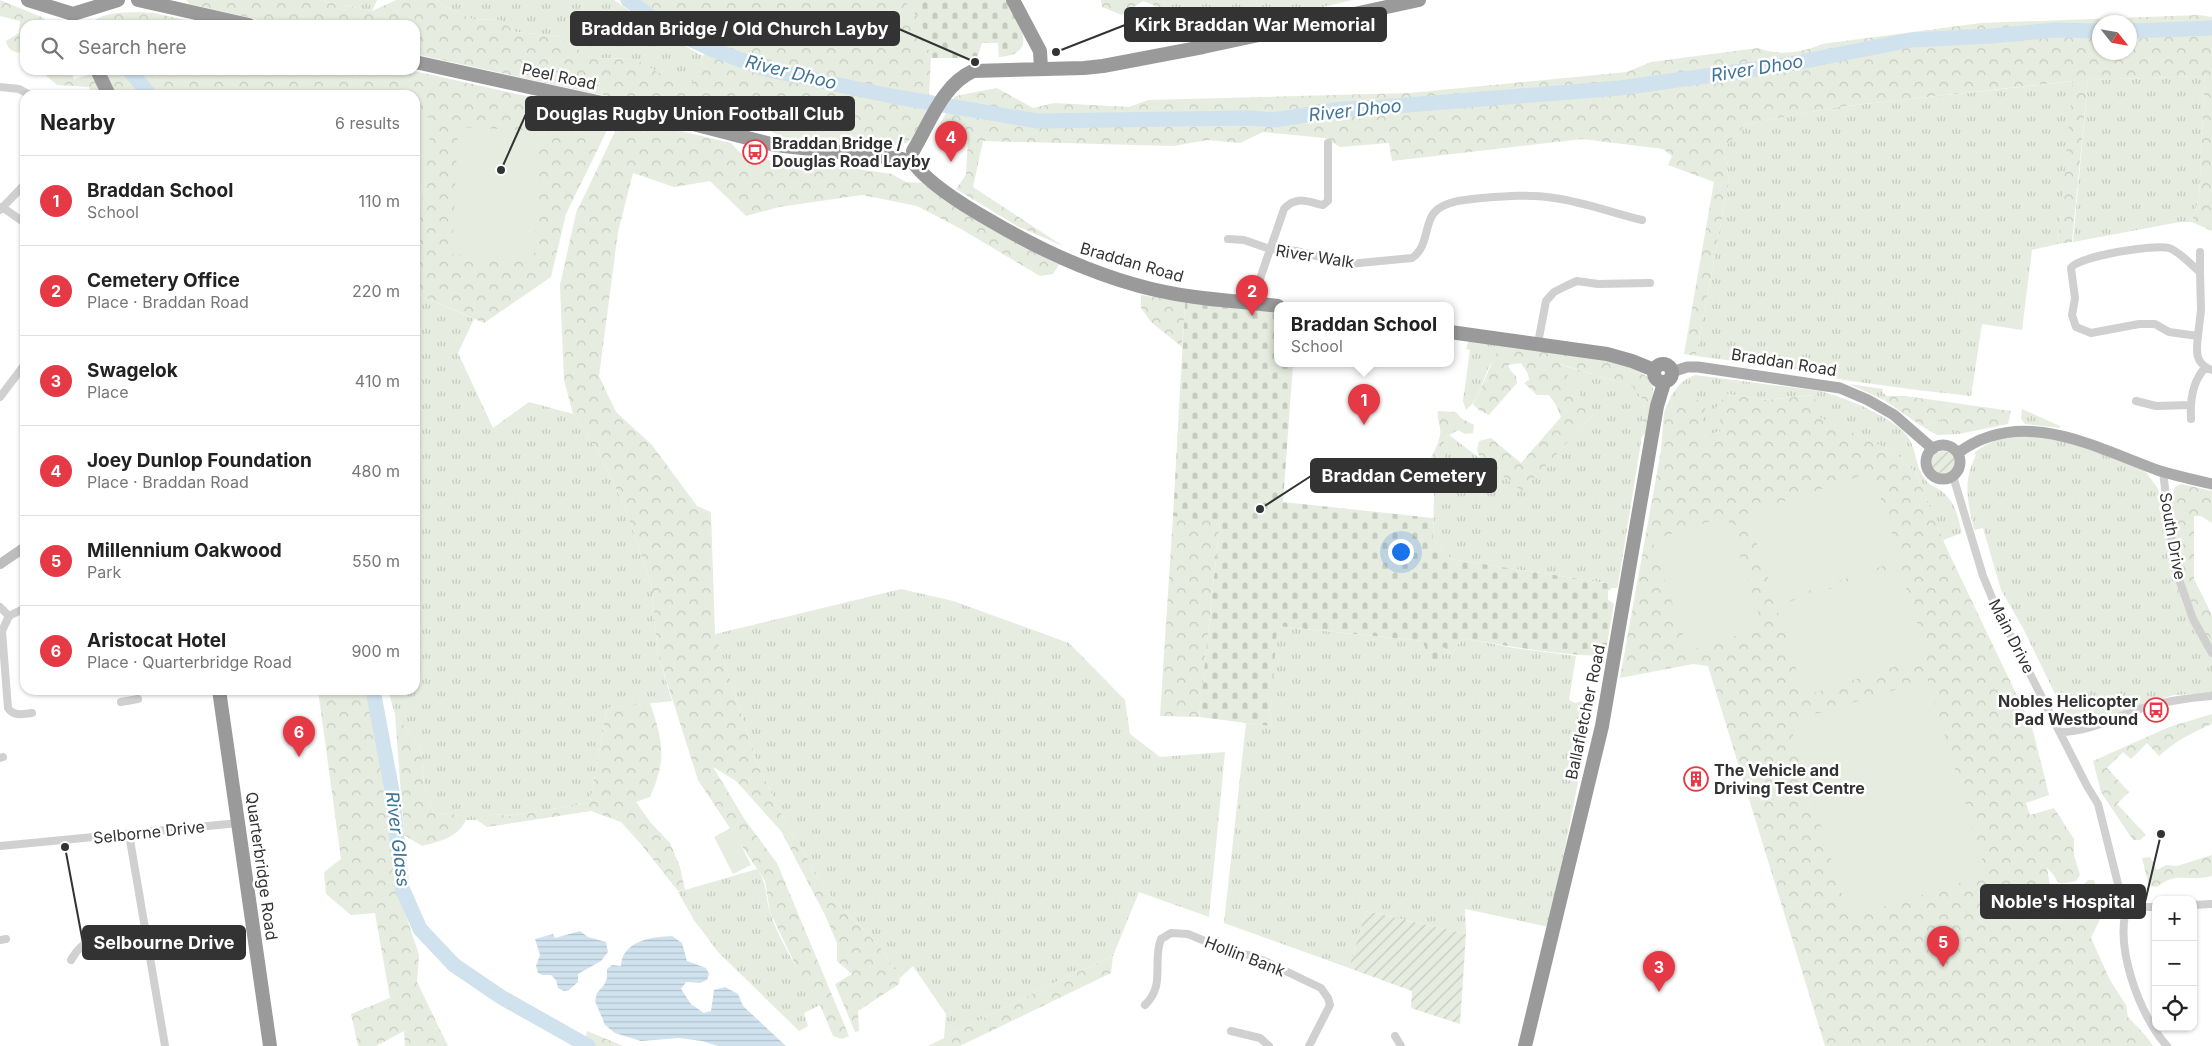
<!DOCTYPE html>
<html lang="en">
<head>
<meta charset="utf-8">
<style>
  :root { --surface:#fff; --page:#f6f6f6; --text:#222; --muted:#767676; --line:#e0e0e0; --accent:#e63946 }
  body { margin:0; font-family:Inter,sans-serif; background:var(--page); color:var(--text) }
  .controls { position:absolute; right:15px; bottom:15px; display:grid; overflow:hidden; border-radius:10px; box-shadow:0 1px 4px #0004 }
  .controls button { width:45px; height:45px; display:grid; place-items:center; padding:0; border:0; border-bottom:1px solid var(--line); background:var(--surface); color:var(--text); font:25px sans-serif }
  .compass { position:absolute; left:2092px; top:15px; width:45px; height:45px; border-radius:50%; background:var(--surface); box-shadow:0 1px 4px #0004; rotate:121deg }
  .you { position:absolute; left:1400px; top:551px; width:18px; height:18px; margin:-12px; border:4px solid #fff; border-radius:50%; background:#1a73e8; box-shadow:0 0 0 8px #1a73e833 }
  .badge { display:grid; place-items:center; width:32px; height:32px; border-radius:50%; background:var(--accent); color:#fff; font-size:16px; font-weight:700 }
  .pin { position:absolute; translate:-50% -41px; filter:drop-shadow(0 1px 2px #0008) }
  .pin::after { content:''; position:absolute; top:26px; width:18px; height:15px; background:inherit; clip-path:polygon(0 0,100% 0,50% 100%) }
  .popup { position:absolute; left:1274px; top:302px; width:180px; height:65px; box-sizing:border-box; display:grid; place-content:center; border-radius:10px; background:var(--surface); filter:drop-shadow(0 1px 4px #0005); font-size:16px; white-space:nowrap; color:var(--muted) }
  .popup b { font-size:19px; color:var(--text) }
  .popup::after { content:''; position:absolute; left:50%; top:100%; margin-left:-10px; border:10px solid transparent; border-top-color:var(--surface) }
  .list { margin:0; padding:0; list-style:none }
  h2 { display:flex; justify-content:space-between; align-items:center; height:65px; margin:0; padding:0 20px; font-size:21px }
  h2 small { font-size:16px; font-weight:400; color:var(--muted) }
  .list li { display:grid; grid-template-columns:32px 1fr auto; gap:15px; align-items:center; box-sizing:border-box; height:90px; padding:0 20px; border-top:1px solid var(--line) }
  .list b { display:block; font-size:19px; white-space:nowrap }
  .list p { margin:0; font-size:16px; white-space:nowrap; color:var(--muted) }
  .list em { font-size:16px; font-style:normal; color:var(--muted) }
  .icon { flex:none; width:28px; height:28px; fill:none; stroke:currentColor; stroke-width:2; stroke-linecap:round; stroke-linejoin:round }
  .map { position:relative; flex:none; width:2212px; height:1046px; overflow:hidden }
  .search { position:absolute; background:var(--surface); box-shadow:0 1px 4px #0004; left:20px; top:20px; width:400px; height:55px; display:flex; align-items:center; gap:12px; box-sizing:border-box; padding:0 18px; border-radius:15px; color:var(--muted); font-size:19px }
  .panel { position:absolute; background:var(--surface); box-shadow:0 1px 4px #0004; left:20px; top:90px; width:400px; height:605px; border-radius:15px }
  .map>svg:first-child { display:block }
  .grass { fill:url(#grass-tufts) }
  .forest { fill:url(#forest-crowns); fill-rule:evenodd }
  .cemetery { fill:url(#cemetery-stones) }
  .garden { fill:url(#garden-furrows) }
  .pitch { fill:#e6ecdf }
  .water { fill:url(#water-rules) }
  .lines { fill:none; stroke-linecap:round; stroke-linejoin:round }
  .river { stroke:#cfe2ee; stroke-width:15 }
  .street { stroke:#d0d0d0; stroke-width:8 }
  .secondary { stroke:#bdbdbd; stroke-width:10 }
  .primary { stroke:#ababab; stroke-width:11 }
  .highway { stroke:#9a9a9a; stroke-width:14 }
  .labels { text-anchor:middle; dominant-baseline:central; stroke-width:5; stroke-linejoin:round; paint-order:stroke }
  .street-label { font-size:16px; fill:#333; stroke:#fff }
  .poi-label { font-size:16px; font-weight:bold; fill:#333; stroke:#fff; text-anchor:start }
  .water-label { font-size:18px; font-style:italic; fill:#3f7597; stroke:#fff }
  .leader { fill:none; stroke:#333; stroke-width:2 }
  .callout-dot { fill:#333; stroke:#fff; stroke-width:2 }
  .callout { fill:#333; stroke:#333; stroke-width:2 }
  .callout-label { font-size:18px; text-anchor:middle; font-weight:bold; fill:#fff }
</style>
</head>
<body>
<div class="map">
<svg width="2212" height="1046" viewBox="0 0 2212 1046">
  <defs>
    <pattern id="grass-tufts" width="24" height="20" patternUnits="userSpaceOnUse" patternTransform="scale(1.25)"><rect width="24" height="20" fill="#e6ecdf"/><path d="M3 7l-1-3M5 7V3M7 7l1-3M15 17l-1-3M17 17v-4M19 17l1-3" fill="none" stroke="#c6cbc0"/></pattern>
    <pattern id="forest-crowns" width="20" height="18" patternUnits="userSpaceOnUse" patternTransform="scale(1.25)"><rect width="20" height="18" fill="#e6ecdf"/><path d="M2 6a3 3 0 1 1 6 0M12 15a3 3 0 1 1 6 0" fill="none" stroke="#c6cbc0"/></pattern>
    <pattern id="cemetery-stones" width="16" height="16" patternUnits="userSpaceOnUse" patternTransform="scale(1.25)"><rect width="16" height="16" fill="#e6ecdf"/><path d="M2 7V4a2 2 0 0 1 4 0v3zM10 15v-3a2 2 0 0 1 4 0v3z" fill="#c6cbc0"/></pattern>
    <pattern id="garden-furrows" width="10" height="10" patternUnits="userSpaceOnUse" patternTransform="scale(1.25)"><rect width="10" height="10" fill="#e6ecdf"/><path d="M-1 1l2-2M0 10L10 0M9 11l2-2" fill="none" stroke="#c6cbc0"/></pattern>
    <pattern id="water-rules" width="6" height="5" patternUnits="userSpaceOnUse" patternTransform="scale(1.25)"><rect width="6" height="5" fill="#cfe2ee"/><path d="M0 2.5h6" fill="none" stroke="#b2c2cd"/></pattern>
  </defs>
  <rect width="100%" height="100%" fill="#fff"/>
  <!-- grass -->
  <path class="grass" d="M318,0H377L372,11Z
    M437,0H614L658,31L703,56L690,91L635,59L591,58L558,36L516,32L500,20L472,19L442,5Z
    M1164,0H1352L1282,17L1171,36Z
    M2205,76L2199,197L2192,222H2180L2073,242L2088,80Z
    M2074,81L2058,244L2032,250L2022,330L1982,324L1971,396L1917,390L1844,380L1800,370L1696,356L1729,180L1724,148L1746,124L1838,107Z
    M415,293L474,319L458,353L493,428L529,402L573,414L599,453L626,510L651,584L658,654L672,701L607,708L590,803L508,816L495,814L477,820H466L453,814L434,813L424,785L421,748L395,714L388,690H415Z
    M1469,340L1509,345C1502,352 1492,360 1488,369C1481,385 1480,398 1466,410L1463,401L1470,350L1466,349Z
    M1559,364L1632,386L1644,400L1641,442L1618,585L1451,559L1433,538L1434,494L1444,478V438L1449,435L1522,490L1593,415Z
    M1695,375L1820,391C1844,397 1894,417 1908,437C1917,450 1915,467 1925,479C1929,486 1934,486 1940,490C1955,500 1958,517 1962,533L1943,540L1916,473L1894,452L1816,416L1814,395L1765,400L1727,394L1724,430L1700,438L1675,403L1664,413C1671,396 1676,382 1695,375Z
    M1849,384L1883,389L1882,392L1887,396L1884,400Z
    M2022,409L2060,426V428L2025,424L2021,419Z
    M1941,419L1959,434L1937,435L1920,425L1926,426Z
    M2047,435L2131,464L2146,472L2158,489L2162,502L2159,506L2172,583L2212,660V693L2174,695L2148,702L2098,723L2075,729L2071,727L2023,628L2001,590L1983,528L1974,530C1968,502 1962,482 1976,455L1974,453C2000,433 2016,436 2047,435Z
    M901,589L953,601L1069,643L1125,700L1130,734L1160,757L1225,752L1209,917L1139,892L1113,956L1060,980L944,1038L946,1014L913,966L900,978L880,947L828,893L783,818L758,765L715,634Z
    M1276,626L1423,641L1443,647L1453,654L1456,646L1464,638L1514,648L1576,656L1569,700L1575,703L1595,698L1549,927L1465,909L1466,934L1366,911L1349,968L1224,923L1246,723L1270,726Z
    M757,869C768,885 765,896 770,913C780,942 803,979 820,1005L804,1013L808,1026L799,1031L718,952L694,920L678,892Z"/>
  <!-- forest -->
  <path class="forest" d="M0,0L44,18L47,25H25L24,53C14,52 9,52 6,41L19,33L20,21L0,16Z
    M187,0H318L372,11L396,0H437L442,5L472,19L500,20L516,32L558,36L591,58L635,59L689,90L703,56L710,45L666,21L640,0H906V3L921,21L931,58L928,116L914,137L906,143L880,149L787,140L760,125L733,127L656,107L415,54V25H282L189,4Z
    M1101,0H1164L1167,17L1153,5L1143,1L1122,15L1102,7Z
    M139,12L154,13L208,25H90C102,11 122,13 139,12Z
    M2199,15L2212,17V231L2192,222L2199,197L2205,76L2088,80L2072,242L2058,244L2073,81L1838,107L1746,124L1724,148L1729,180L1696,356L1684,354L1714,182L1668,165L1672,156L1663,149L1582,139L1392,161L1389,143L1340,147L1325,138L1263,132L1240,143L1208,140L1173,146L983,141L973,187L1063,246L1017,226L956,189L966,175L968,140L940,124L955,96L997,88L1033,108L1054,103L1129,107L1148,100L1410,93L1627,72L1651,62L1758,48C1779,56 1801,53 1822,44L1981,23ZM2100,22H2130V52H2100Z
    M44,70H70L74,79L92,74L102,95H92L89,87L57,85L42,72Z
    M105,70H410L614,116L566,214L551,277L484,323L415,293V95H116Z
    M622,117L731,143L741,154L787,164L803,161L892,174L906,182L922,183L975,219L1059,265L1053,274L1040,276L961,229L917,206L862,195L779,207L746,216L710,181L674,187L633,173L618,232L599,376L616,412L652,445L697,506L711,512L715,634L758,765L783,818L828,893L880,947L900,978L899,984L858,1011L859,1031L855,1032L835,984L852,974L837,961V943L825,915L781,831L736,781L713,767L745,820L777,863L849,1036L842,1039L833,1036L820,1005L802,979L770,912L765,881L698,780L658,654L651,584L626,510L599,453L573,414L564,380L560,285L576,213Z
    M1141,295L1185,302L1182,347L1151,322L1141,308Z
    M1509,345C1534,348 1637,360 1650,380C1655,388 1653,398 1652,407C1650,419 1650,430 1641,438L1644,401L1632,386L1560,364L1593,415L1522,491L1480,458L1477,450L1479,441L1491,438L1521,463L1561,417L1556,405L1549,395H1537L1524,383L1529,380L1528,374L1521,363L1508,365L1510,370L1516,376L1517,383L1489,415L1479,410L1473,404C1484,386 1489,365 1500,347Z
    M1727,394L1765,400L1815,395L1817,416L1894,452L1916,473L1946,547L2032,727L2049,795L2026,803L2030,815L2054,808L2074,839V855L2080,875L2076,881C2050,887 2062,880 2047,868L2051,892C2066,895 2078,893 2088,880H2094L2098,892L2100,919L2091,938L2110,980L2126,1005L2128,1017L2146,1036L2153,1046H1825L1708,666L1693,664L1620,678L1661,450L1664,413L1675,403L1707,399L1700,438L1724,430L1715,409Z
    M1887,396H1905L2011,411L2008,424L1959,434L1941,419L1926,426L1920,425L1884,400Z
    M1438,411L1456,412L1461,418L1474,425L1473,433L1465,434L1458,430L1444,438V478L1434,494C1415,469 1435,460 1440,435C1442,428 1436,419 1438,411Z
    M2181,484L2212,491V523L2201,516H2194V579L2212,615V660L2172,583L2159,505L2162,502L2170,501L2175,487Z
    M1173,516L1220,521L1199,717L1160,716Z
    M318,690H366L384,788L397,888L419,955L417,982L448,1046H405L404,1031L376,1046H358L351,1014L390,998L375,913L351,915L326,894L324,872L341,859Z
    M650,703C663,741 667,759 650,797L636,802L651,823L670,843L680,867L685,890L678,891L640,843L621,822L591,811L487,827L477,820L495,814L508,816L590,803L607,708Z
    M395,714L421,748L424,785L434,813L453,814L466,820C457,838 441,841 422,846L404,835Z
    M2212,714V724C2193,732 2174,742 2159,756L2147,743L2131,759L2123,752L2107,768L2129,792L2117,804L2146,835L2140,840H2133L2101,792L2093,761L2169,727Z
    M2212,855V876C2189,882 2176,871 2157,887L2149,886L2142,858L2150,857L2157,870L2166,865L2177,866Z
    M1113,956L1111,973L960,1046H928L1060,980Z
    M587,1031L621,1045L623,1046H584Z"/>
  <!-- cemetery -->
  <path class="cemetery" d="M906,0H1007C1018,21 1041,55 999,57L998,43H982L977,58H931L921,21L906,3Z
    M1185,302L1278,313V364H1293L1283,502L1433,518V538L1451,559L1618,585L1617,588H1612L1608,591V600L1614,604L1605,656C1557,655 1511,647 1464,638L1456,646L1453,654L1443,647L1440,664H1430L1423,641L1277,626L1270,726L1199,717L1220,522L1173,516Z"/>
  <!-- garden -->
  <path class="garden" d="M1931 463a12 12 0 1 1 24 0a12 12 0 1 1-24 0Z
    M1366,911L1466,934L1460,1024L1411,1008L1412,991L1349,968Z"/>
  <!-- pitch -->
  <path class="pitch" d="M415,116L432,118L417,243H415Z
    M458,127L540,131L534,258L452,254Z
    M1872,472L1901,560L1776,602L1747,514Z
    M1727,516L1763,627L1688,651L1652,540Z
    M1899,567L1928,656L1805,696L1776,606Z
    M1928,680L1987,875L1849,917L1789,722Z
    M732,827L751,865L733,874L714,837Z"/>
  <!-- water -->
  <path class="water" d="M580,931L588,937L606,942L608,952L601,961L578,974V982L569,990L564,991L558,988L556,980L551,975H543L538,973L536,966L540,955L535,939L553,934L555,938Z
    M672,936L682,943L687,961L706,968L709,974L707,980L700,983L686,982L681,989L691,1004L704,1013L711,1011L714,990L725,987L738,994L743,1006L786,1046H718L702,1041L679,1038L641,1041L615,1033L605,1025L595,1001L597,993L604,985L607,978V969L612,965L621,966C622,941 651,937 672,936Z"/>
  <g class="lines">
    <!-- river -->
    <path class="river" d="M628,0L666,28L711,49L769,70L891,96L1037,121L1250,118L1275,120L1342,109L1370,108L1620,88L1785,65L1911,40L1991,36L2055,30L2100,31
      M2130,31L2212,28
      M129,70L150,95
      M373,690L392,791L402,888L420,929L454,965L501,997L588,1046"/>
    <!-- street -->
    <path class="street" d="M0,87L19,89L30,95
      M2,207L25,223
      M0,210L25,184
      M1228,239L1244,240L1270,249L1296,251L1349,264L1412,258C1430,246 1423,220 1438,209C1450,200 1467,200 1481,198C1506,196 1530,194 1554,198C1584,202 1613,213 1642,220
      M2200,252V272
      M1252,302L1284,209C1296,195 1308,202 1323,205L1328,201V143
      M2198,336L2201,310L2200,272C2191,265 2179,251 2169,248C2154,244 2079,256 2071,268L2075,298L2072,315L2076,327L2091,333L2139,324H2155L2169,332L2198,336C2196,352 2195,364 2212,370
      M1538,343L1546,301L1554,292L1568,285L1577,281L1598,284L1650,283
      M0,397L25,364
      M2136,401L2156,406L2190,405
      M2191,419C2190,401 2192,382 2205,368
      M2163,472L2175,568L2193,619L2212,653
      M1953,476L1983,576L1995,605L2087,786L2098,804L2119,888L2123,895L2129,902L2140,907H2156
      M0,607L9,616L25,608
      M9,616L2,631L8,708C14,717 23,714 32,713
      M121,702L138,699
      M2060,732C2089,732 2113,718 2140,709C2164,701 2187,698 2212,696
      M0,758L3,757
      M129,834L165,1046
      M0,846L239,823
      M2129,902C2112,942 2139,1015 2167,1046
      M2193,905L2212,904
      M0,940L6,939
      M71,960C86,932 117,933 146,928
      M1145,1005C1166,985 1152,962 1161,939L1171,933L1188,934L1231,952L1254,956L1321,988L1328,998L1330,1005L1309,1046
      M1231,1031L1260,1038L1269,1046
      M1395,1036L1401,1046"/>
    <!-- secondary -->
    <path class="secondary" d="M0,564L25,547"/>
    <!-- primary -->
    <path class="primary" d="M1672,372L1687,367H1698L1840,388L1868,400L1894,415L1933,449
      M1926 462a17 17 0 1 1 34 0a17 17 0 1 1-34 0Z
      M1958,453C2022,405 2096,448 2160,471C2177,476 2195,480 2212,484"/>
    <!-- highway -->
    <path class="highway" d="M28,0L73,14L118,0
      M138,0L249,25
      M1013,0L1040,51L1041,69
      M415,62L666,117L775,145L902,159
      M97,70L109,95
      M913,151C930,123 942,85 973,71L1084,68L1103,66L1203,47L1419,0
      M915,165C931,185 968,208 991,221C1054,258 1122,288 1195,297C1223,301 1250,302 1278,306
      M1450,332L1607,354L1632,361L1654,370
      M1654 373a9 9 0 1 1 18 0a9 9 0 1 1-18 0Z
      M219,690L270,1046
      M1525,1046L1602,726L1657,406L1664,383"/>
  </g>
  <!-- icons -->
  <defs>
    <g id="bus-ring" transform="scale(1.25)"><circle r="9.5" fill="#fff" stroke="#e63946" stroke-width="1.5"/><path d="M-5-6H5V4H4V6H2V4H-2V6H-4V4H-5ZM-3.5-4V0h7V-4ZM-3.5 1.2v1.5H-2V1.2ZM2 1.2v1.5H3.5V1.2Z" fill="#e63946"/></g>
    <g id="building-ring" transform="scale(1.25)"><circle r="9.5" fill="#fff" stroke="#e63946" stroke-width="1.5"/><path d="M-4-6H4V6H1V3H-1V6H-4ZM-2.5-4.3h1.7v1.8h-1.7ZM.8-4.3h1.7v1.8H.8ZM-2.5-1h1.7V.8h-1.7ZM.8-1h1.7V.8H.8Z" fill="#e63946"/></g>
  </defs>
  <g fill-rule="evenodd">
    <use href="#bus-ring" x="755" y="152"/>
    <use href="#bus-ring" x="2156" y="710"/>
    <use href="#building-ring" x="1696" y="779"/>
  </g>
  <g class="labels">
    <!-- street labels -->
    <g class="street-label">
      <text transform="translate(559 76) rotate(12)">Peel Road</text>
      <text transform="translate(1315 256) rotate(9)">River Walk</text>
      <text transform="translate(1132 262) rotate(16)">Braddan Road</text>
      <text transform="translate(1784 362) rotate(9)">Braddan Road</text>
      <text transform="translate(2173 536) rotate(80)">South Drive</text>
      <text transform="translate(2012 636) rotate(63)">Main Drive</text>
      <text transform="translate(1585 712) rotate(-78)">Ballafletcher Road</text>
      <text transform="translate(149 832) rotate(-6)">Selborne Drive</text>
      <text transform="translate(262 866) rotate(82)">Quarterbridge Road</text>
      <text transform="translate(1245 956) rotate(21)">Hollin Bank</text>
    </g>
    <!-- poi labels -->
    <g class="poi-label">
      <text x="772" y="143">Braddan Bridge /<tspan x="772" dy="18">Douglas Road Layby</tspan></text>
      <text x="2138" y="701" text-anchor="end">Nobles Helicopter<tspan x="2138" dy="18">Pad Westbound</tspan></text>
      <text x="1714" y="770">The Vehicle and<tspan x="1714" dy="18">Driving Test Centre</tspan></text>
    </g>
    <!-- water labels -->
    <g class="water-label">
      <text transform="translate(1757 68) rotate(-9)">River Dhoo</text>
      <text transform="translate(791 72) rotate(14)">River Dhoo</text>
      <text transform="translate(1355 110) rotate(-6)">River Dhoo</text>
      <text transform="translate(398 839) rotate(83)">River Glass</text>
    </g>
  </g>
  <!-- callouts -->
  <path class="leader" d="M1056 52L1125 25M975 62L899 29M501 170L526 114M1260 509L1311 476M2161 834L2145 902M65 847L83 943"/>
  <g class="callout-dot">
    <circle cx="1056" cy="52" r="5"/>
    <circle cx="975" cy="62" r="5"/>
    <circle cx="501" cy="170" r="5"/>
    <circle cx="1260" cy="509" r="5"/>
    <circle cx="2161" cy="834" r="5"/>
    <circle cx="65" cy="847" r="5"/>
  </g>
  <g class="callout">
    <rect x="1125" y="8" width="261" height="33" rx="5"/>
    <rect x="571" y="12" width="328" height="33" rx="5"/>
    <rect x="526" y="97" width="328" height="33" rx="5"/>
    <rect x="1311" y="459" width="185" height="33" rx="5"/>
    <rect x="1981" y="885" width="164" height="33" rx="5"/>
    <rect x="83" y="926" width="162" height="33" rx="5"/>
  </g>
  <g class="callout-label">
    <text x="1255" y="31">Kirk Braddan War Memorial</text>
    <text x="735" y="35">Braddan Bridge / Old Church Layby</text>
    <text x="690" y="120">Douglas Rugby Union Football Club</text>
    <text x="1404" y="482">Braddan Cemetery</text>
    <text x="2063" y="908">Noble's Hospital</text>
    <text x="164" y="949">Selbourne Drive</text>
  </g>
</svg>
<div class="controls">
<button>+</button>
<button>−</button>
<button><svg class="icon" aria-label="locate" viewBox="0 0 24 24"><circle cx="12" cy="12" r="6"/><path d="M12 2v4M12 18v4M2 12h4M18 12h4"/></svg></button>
</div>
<svg class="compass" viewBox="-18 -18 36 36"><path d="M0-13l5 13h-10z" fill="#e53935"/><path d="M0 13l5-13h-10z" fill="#767676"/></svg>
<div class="you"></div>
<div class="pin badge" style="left:1364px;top:425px">1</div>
<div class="popup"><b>Braddan School</b>School</div>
<div class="pin badge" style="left:1252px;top:316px">2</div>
<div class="pin badge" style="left:1659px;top:992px">3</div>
<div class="pin badge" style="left:951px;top:162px">4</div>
<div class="pin badge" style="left:1943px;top:967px">5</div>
<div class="pin badge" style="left:299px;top:757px">6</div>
<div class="search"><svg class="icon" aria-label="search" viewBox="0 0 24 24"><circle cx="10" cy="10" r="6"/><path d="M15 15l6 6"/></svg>Search here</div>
<section class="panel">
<h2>Nearby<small>6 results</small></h2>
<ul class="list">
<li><span class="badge">1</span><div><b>Braddan School</b><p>School</p></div><em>110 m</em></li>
<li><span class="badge">2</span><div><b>Cemetery Office</b><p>Place · Braddan Road</p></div><em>220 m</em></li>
<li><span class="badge">3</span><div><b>Swagelok</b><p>Place</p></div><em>410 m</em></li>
<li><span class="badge">4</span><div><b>Joey Dunlop Foundation</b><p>Place · Braddan Road</p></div><em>480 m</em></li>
<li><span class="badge">5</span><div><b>Millennium Oakwood</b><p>Park</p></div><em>550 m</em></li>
<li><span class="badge">6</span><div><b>Aristocat Hotel</b><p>Place · Quarterbridge Road</p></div><em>900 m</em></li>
</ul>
</section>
</div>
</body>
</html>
